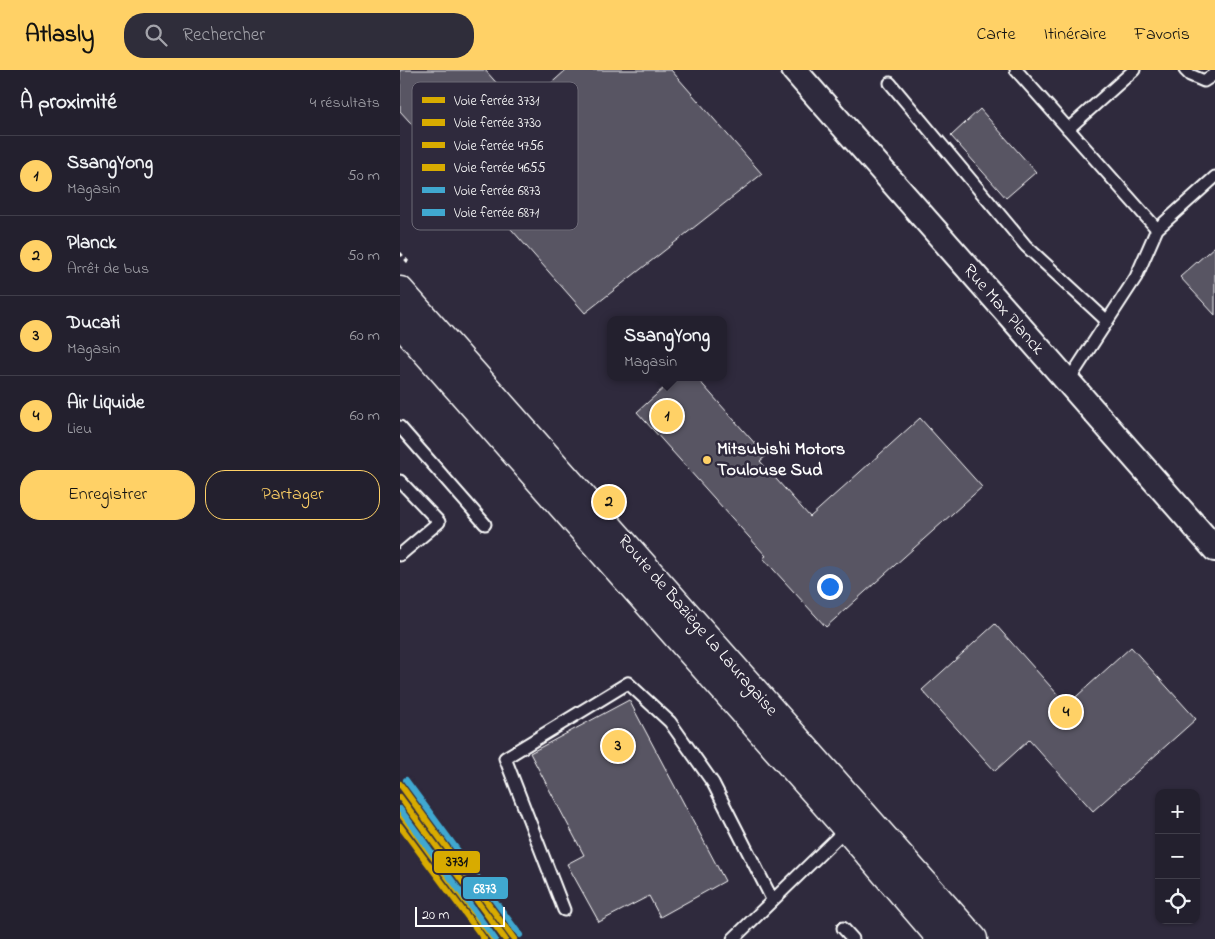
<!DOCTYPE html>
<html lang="fr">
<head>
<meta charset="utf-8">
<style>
  :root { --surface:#23202e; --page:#2f2d3a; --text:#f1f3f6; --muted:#a3a3aa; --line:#403e4a; --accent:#ffd166 }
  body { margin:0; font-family:"Indie Flower",sans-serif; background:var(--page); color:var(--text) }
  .controls { position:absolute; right:15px; bottom:15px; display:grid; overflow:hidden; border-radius:10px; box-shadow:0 1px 4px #0004 }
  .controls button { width:45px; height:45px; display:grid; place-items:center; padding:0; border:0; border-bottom:1px solid var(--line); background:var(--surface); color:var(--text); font:25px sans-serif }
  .scale { position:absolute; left:15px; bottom:12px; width:90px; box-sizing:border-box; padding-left:5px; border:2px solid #fff; border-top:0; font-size:14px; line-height:18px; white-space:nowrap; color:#fff; -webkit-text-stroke:4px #2f2a3d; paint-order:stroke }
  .you { position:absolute; left:429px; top:516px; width:18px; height:18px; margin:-12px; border:4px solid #fff; border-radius:50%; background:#1a73e8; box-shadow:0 0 0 8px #1a73e833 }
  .badge { display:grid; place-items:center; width:32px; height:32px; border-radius:50%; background:var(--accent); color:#111; font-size:16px; font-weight:700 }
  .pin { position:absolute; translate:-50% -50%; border:2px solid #fff; box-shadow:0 1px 5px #0006 }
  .popup { position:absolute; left:207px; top:246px; width:120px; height:65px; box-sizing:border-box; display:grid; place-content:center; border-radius:10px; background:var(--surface); filter:drop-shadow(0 1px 4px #0005); font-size:16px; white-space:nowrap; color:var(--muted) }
  .popup b { font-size:19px; color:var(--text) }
  .popup::after { content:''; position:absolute; left:50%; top:100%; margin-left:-10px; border:10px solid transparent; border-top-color:var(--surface) }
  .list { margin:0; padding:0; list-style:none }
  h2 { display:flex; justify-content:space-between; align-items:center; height:65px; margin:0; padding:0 20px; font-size:21px }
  h2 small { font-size:16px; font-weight:400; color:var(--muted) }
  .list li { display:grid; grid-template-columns:32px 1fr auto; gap:15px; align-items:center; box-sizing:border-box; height:80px; padding:0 20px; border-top:1px solid var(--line) }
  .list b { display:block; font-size:19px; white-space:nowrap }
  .list p { margin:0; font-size:16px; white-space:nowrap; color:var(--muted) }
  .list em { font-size:16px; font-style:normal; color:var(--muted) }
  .actions { display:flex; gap:10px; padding:15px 20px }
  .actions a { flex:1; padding:11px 0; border:1px solid var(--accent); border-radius:20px; text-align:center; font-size:18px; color:var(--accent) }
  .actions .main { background:var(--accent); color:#111 }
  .icon { flex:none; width:28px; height:28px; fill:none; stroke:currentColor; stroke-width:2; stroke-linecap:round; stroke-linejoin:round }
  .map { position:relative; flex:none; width:815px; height:869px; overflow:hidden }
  header { display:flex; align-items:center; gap:30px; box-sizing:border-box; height:70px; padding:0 25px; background:var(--accent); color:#111 }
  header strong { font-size:24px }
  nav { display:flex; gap:28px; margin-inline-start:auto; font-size:18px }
  .search { width:350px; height:45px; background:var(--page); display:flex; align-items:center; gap:12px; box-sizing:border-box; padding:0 18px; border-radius:20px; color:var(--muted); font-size:19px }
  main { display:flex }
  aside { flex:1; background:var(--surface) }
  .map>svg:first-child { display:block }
  .building { fill:#595564; stroke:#fff }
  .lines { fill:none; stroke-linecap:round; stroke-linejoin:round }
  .service-casing { stroke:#fff; stroke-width:15 }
  .minor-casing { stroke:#fff; stroke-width:28 }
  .secondary-casing { stroke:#fff; stroke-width:31 }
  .path { stroke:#fff; stroke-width:3; stroke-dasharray:4 4; stroke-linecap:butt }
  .service { stroke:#2f2a3d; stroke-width:11 }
  .minor { stroke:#2f2a3d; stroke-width:24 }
  .secondary { stroke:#2f2a3d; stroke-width:28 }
  .rail-1-casing { stroke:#2f2a3d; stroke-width:10 }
  .rail-2-casing { stroke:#2f2a3d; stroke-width:10 }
  .rail-3-casing { stroke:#2f2a3d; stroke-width:10 }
  .rail-4-casing { stroke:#2f2a3d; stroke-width:10 }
  .rail-5-casing { stroke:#2f2a3d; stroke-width:10 }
  .rail-6-casing { stroke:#2f2a3d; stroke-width:10 }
  .rail-1 { stroke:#d8ab00; stroke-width:6 }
  .rail-2 { stroke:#d8ab00; stroke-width:6 }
  .rail-3 { stroke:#d8ab00; stroke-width:6 }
  .rail-4 { stroke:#d8ab00; stroke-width:6 }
  .rail-5 { stroke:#40a8d0; stroke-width:6 }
  .rail-6 { stroke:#40a8d0; stroke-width:6 }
  .poi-dot { fill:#ffd166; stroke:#2f2a3d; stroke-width:2 }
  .labels { text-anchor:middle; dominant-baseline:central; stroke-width:5; stroke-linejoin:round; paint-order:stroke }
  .street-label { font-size:18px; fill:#fff; stroke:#2f2a3d }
  .poi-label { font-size:18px; font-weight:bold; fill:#fff; stroke:#2f2a3d; text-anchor:start }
  .key { fill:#2f2a3d; stroke:#6d6a77; stroke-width:1 }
  .key-label { font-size:14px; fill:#fff }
  .line-badge { stroke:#2f2a3d; stroke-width:2 }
  .badge-label { font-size:14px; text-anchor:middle; font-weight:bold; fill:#fff }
  .pale-badge-label { font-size:14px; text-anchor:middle; font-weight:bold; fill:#111 }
</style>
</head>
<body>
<header>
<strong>Atlasly</strong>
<div class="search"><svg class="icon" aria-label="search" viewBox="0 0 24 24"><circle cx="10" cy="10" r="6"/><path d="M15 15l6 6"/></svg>Rechercher</div>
<nav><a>Carte</a><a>Itinéraire</a><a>Favoris</a></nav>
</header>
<main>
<aside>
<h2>À proximité<small>4 résultats</small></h2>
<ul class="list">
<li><span class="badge">1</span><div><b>SsangYong</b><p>Magasin</p></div><em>50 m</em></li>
<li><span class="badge">2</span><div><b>Planck</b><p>Arrêt de bus</p></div><em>50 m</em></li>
<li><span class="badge">3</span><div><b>Ducati</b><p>Magasin</p></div><em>60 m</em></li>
<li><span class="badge">4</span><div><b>Air Liquide</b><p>Lieu</p></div><em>60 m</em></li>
</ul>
<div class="actions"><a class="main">Enregistrer</a><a>Partager</a></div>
</aside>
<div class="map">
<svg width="815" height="869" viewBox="0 0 815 869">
  <rect width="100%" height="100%" fill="#2f2a3d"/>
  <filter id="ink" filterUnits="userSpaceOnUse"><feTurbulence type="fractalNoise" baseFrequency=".02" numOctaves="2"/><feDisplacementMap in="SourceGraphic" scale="10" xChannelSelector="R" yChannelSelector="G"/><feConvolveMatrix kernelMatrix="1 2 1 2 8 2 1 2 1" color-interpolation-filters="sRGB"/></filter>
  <g filter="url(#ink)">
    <!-- building -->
    <path class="building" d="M0,0H85L109,27L45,84L22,58L18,61L0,41Z
      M166,0H271L362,104L185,243L75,118L155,47L136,27Z
      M580,39L636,102L606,128L551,66Z
      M815,176V245L780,207Z
      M276,307H296L366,386L360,391L410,447L520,348L582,417L426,557L363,488L366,486L237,342Z
      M595,554L667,635L731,577L796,649L693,741L629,670L595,701L522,620Z
      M229,630L325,811L260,847L249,826L199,852L167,794L184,785L130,683Z"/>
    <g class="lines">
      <!-- service casing -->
      <g class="service-casing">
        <path id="service" d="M616,0L757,159
          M785,0L790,5L804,11L815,4
          M490,13L626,176L707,251
          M668,59L734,0
          M667,313L736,207L757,159L815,107
          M0,357L85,454
          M0,411L39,452L0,485
          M164,840L105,688L228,613L270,652L313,713L372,829
          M443,858L453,869
          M333,869L447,758"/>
      </g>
      <!-- minor casing -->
      <g class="minor-casing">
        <path id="minor" d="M394,0L815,479"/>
      </g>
      <!-- secondary casing -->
      <g class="secondary-casing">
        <path id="secondary" d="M0,221L573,869
          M0,252L447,758L542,869"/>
      </g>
      <!-- path -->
      <path class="path" d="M0,183L8,192"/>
      <!-- service -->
      <use href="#service" class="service"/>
      <!-- minor -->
      <use href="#minor" class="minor"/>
      <!-- secondary -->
      <use href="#secondary" class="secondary"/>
      <!-- rail-1 casing -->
      <g class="rail-1-casing">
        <path id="rail-1" d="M0,714L114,869"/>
      </g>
      <!-- rail-2 casing -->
      <g class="rail-2-casing">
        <path id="rail-2" d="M0,743L93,869"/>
      </g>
      <!-- rail-3 casing -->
      <g class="rail-3-casing">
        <path id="rail-3" d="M0,756L84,869"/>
      </g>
      <!-- rail-4 casing -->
      <g class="rail-4-casing">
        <path id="rail-4" d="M0,727L105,869"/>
      </g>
      <!-- rail-5 casing -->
      <g class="rail-5-casing">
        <path id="rail-5" d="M6,710L120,865"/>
      </g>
      <!-- rail-6 casing -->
      <g class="rail-6-casing">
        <path id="rail-6" d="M0,739L95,869"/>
      </g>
      <!-- rail-1 -->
      <use href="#rail-1" class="rail-1"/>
      <!-- rail-2 -->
      <use href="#rail-2" class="rail-2"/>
      <!-- rail-3 -->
      <use href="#rail-3" class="rail-3"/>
      <!-- rail-4 -->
      <use href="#rail-4" class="rail-4"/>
      <!-- rail-5 -->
      <use href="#rail-5" class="rail-5"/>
      <!-- rail-6 -->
      <use href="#rail-6" class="rail-6"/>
    </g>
  </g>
  <!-- markers -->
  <circle class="poi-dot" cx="307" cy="390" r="5"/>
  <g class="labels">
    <!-- street labels -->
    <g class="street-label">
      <text transform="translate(603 240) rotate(49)">Rue Max Planck</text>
      <text transform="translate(297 556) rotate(49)">Route de Baziège La Lauragaise</text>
    </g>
    <!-- poi labels -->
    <g class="poi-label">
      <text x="317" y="380">Mitsubishi Motors<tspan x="317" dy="21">Toulouse Sud</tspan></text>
    </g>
  </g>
  <!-- legend -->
  <rect x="12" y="12" width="166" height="148" rx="8" class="key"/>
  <rect x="22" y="27" width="23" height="6" fill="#d8ab00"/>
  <rect x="22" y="49" width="23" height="7" fill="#d8ab00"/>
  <rect x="22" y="72" width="23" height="6" fill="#d8ab00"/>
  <rect x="22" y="94" width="23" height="7" fill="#d8ab00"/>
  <rect x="22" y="117" width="23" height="6" fill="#40a8d0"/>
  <rect x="22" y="139" width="23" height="7" fill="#40a8d0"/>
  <g class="key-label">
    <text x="54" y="35">Voie ferrée 3731</text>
    <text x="54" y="57">Voie ferrée 3730</text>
    <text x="54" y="80">Voie ferrée 4756</text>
    <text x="54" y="102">Voie ferrée 4655</text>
    <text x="54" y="125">Voie ferrée 6873</text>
    <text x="54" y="147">Voie ferrée 6871</text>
  </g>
  <g class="line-badge">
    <rect x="33" y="780" width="48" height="24" rx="5" fill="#d8ab00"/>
    <rect x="62" y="806" width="47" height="24" rx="5" fill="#40a8d0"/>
  </g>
  <g class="badge-label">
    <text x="85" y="823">6873</text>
  </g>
  <g class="pale-badge-label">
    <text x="57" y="796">3731</text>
  </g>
</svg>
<div class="controls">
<button>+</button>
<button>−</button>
<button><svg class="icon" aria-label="locate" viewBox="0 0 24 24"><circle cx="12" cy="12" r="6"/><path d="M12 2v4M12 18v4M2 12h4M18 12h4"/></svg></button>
</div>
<div class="scale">20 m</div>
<div class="you"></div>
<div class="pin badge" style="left:267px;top:346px">1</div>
<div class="popup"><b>SsangYong</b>Magasin</div>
<div class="pin badge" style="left:209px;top:432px">2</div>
<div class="pin badge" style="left:218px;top:676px">3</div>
<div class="pin badge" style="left:666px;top:642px">4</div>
</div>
</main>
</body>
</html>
